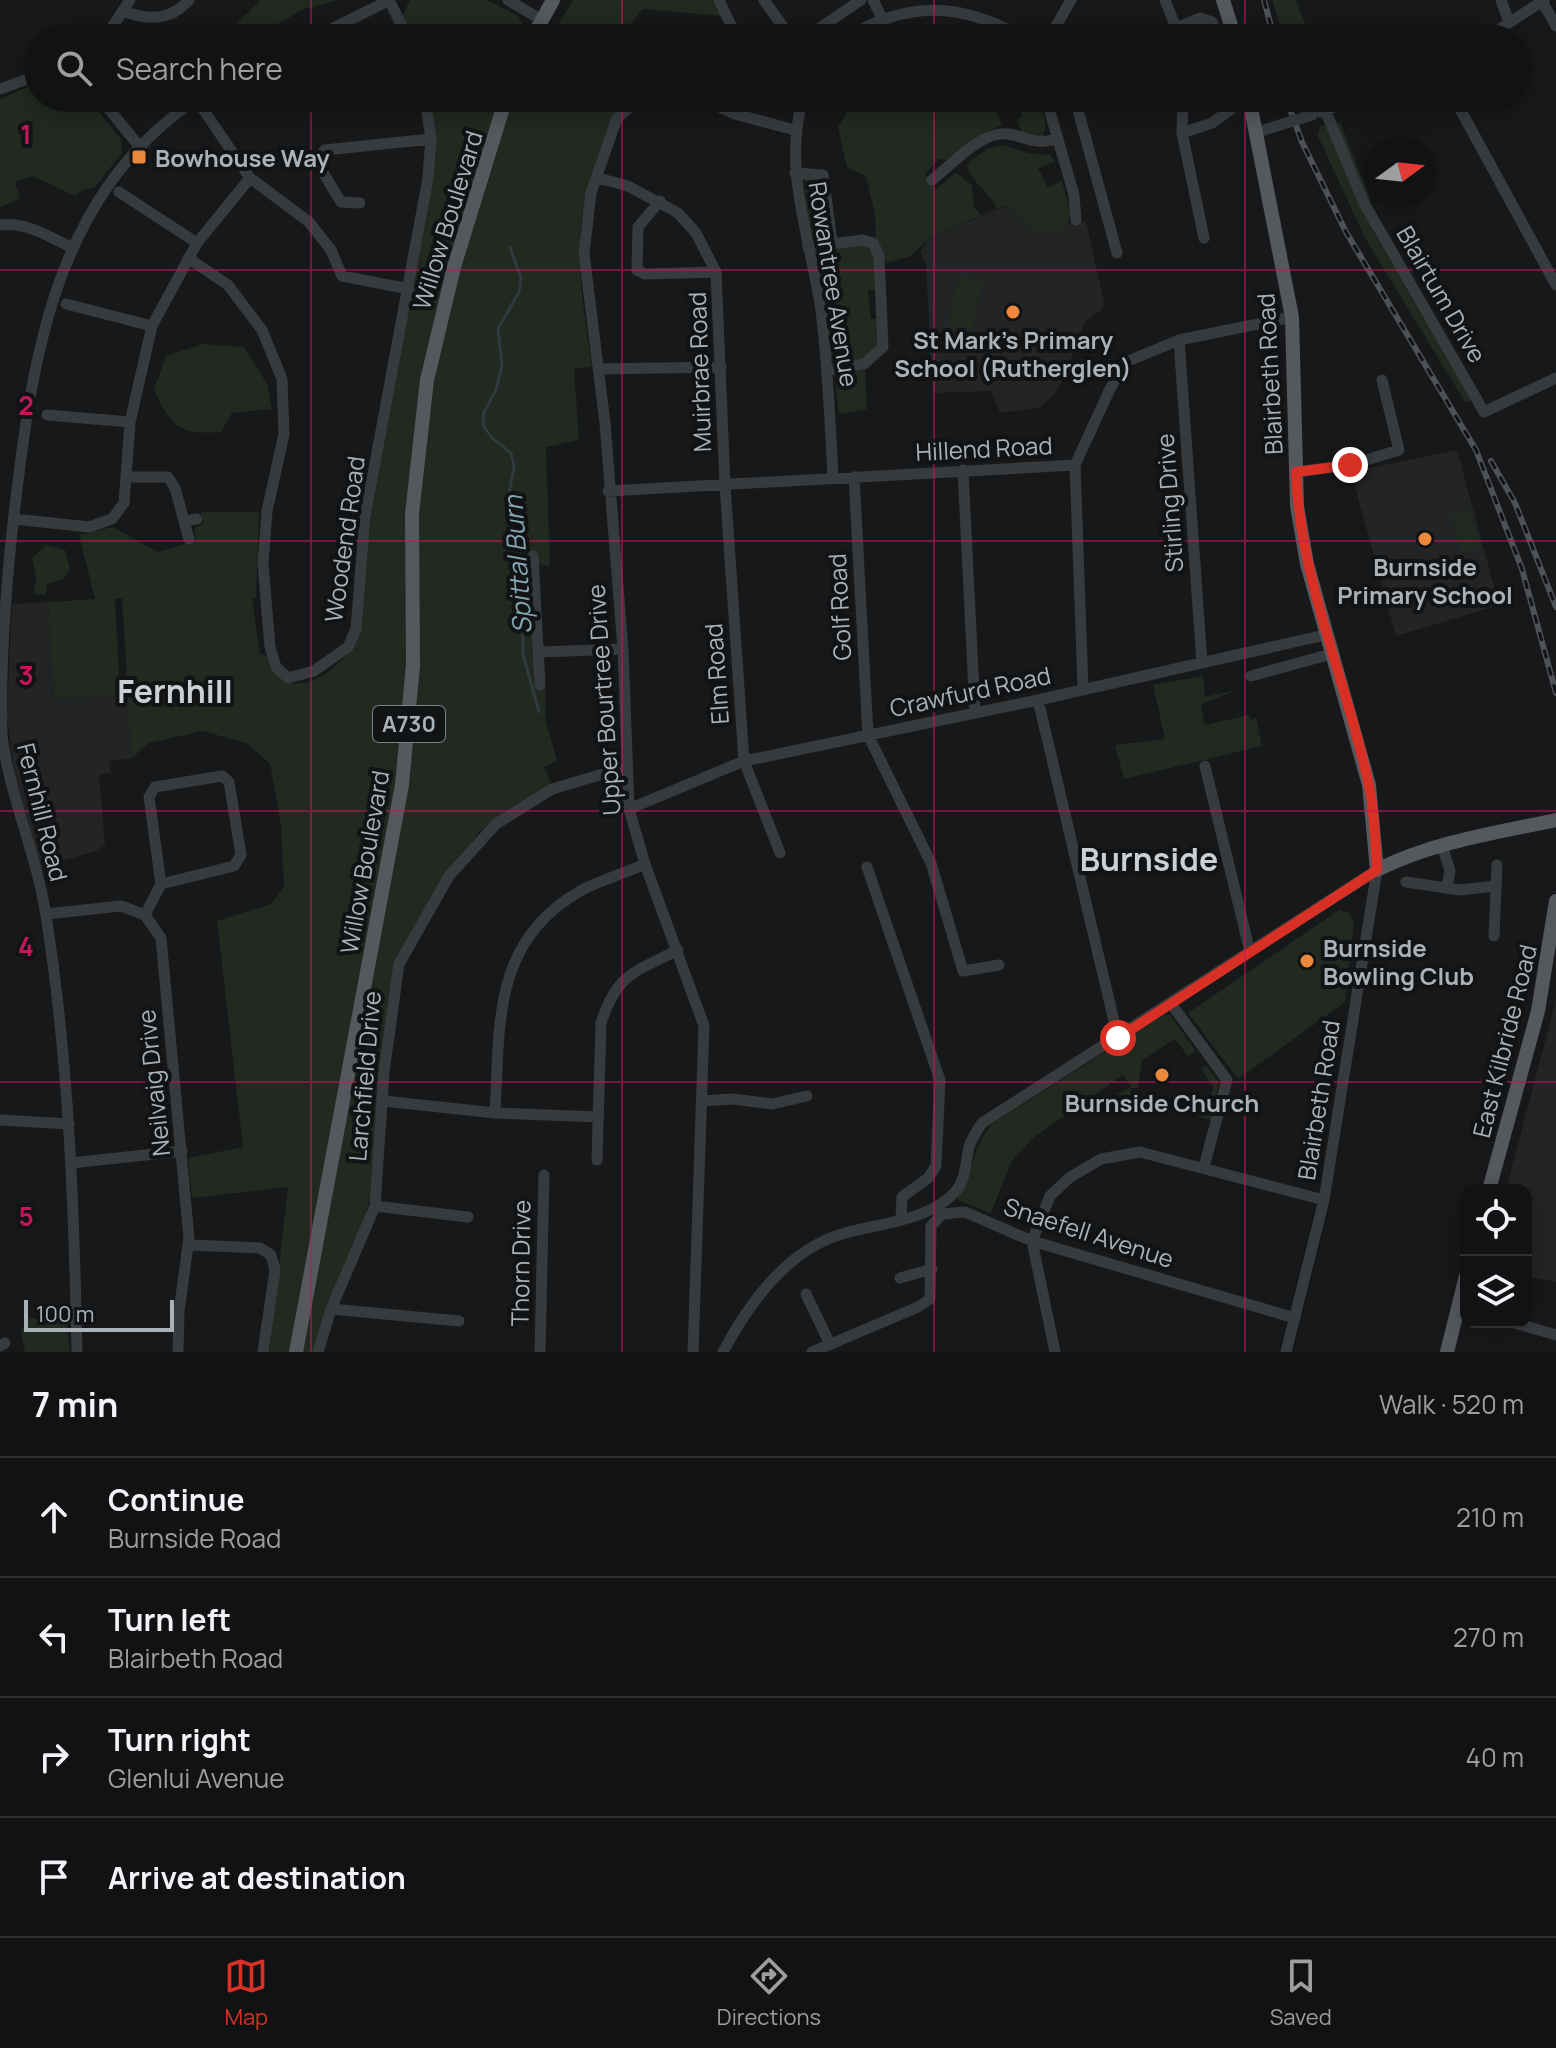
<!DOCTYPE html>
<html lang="en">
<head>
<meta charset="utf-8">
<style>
  :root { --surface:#111213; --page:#1a1b1c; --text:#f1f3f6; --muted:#9c9ea0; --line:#303233; --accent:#d93025 }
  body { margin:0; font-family:Manrope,sans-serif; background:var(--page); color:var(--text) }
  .controls { position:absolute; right:24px; bottom:24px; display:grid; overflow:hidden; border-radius:16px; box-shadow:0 4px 20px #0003 }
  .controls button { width:72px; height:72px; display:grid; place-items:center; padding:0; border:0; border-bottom:2px solid var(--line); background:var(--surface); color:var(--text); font:40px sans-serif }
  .compass { position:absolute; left:1364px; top:136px; width:72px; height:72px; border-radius:50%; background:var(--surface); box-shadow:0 4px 20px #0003; rotate:75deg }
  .scale { position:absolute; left:24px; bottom:20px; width:150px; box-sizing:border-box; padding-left:8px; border:4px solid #aab2b9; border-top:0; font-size:22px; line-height:28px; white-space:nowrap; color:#aab2b9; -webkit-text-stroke:6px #121314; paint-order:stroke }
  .stop { position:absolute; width:24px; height:24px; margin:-18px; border:6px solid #d93025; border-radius:50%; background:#fff }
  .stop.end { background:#d93025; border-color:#fff; box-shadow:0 2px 8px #0008 }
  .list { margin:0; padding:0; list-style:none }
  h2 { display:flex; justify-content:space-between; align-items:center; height:104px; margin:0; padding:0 32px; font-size:34px }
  h2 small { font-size:26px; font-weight:400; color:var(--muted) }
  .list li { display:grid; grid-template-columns:52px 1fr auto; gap:24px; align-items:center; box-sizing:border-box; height:120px; padding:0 32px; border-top:2px solid var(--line) }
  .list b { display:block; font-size:30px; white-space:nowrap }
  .list p { margin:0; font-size:26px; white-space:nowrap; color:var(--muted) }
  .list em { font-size:26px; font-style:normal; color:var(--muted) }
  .icon { flex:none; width:44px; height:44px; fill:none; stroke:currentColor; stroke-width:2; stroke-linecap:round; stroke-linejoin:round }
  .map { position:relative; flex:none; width:1556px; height:1352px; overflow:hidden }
  .search { position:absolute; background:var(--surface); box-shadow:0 4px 20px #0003; left:24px; right:24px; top:24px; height:88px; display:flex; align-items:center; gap:20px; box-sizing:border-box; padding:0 28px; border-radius:44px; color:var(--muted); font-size:30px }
  .sheet { height:584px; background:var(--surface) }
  nav { display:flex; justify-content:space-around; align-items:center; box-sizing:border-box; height:112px; border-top:2px solid var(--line); background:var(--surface); font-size:22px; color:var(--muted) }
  nav a { display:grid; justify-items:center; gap:4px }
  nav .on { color:var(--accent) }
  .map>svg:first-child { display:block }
  .built { fill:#232426 }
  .green { fill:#222921 }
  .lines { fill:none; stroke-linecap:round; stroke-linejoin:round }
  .stream { stroke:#2e3a3d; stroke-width:3 }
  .minor { stroke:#383b3e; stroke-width:11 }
  .major { stroke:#55585d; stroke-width:14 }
  .rail-casing { stroke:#4e5155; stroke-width:6 }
  .rail { stroke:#121314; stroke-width:3; stroke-dasharray:9; stroke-linecap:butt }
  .minor-bridge { stroke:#383b3e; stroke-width:11 }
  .route { stroke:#d93025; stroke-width:10 }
  .grid { fill:none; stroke:#c2185b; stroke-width:2; stroke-opacity:0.55 }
  .poi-dot { fill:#eb883e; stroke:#121314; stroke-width:3 }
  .labels { text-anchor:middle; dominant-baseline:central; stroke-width:8; stroke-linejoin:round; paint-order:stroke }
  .shield { fill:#121314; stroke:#7c8288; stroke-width:2 }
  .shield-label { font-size:22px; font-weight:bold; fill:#aab2b9 }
  .poi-label { font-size:24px; font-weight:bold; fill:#aab2b9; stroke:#121314 }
  .street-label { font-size:24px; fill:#aab2b9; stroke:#121314 }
  .water-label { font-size:26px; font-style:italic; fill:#83a7b2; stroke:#121314 }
  .district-label { font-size:32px; font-weight:bold; fill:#cbd0d5; stroke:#121314 }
  .grid-label { font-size:26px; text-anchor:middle; font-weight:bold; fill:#c2185b; stroke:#121314; stroke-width:8; stroke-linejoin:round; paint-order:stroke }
</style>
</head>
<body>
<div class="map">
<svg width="1556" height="1352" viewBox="0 0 1556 1352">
  <rect width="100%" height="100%" fill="#171819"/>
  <!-- built -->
  <path class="built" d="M1009,205L1066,227L1072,219L1086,222L1104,302L1102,309L1084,323L1065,376L1054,395L1039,408L1000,413L991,391L933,393L926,265L920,251L931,237Z
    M1457,450L1499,605L1396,636L1351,472Z
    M48,602L53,699L129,694L132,758L109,761L111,772L99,775L105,844L96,851L41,867L15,779L7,715L12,604Z
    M1556,1000V1282L1526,1276V1190H1506Z"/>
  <!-- green -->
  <path class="green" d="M261,0H339L304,9L253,38H221Z
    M410,0H487L518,16L522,23L551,36L573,0H715L722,16L643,9L618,38H413L403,15Z
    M1272,0H1296L1310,38H1284Z
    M38,82V98H87L121,139L122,153L94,188L84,189L75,196L33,176L15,182L20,199L0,207V99Z
    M430,98H635L625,106C613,133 597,161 588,190C571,248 584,308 592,367L574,369L579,440L546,447L550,567L539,564L537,689L545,688L546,722L557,761L544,767L552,785L480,831L445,878L394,964L371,1192L362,1229L314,1352H269L288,1187L192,1198L188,1158L243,1147L217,921L271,904L284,887L281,825L270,764L248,744L203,731L149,743L132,758L122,598L115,599L120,696L53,699L48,602L95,599L79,535L113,527L157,552L196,541L194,529L204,523L201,512H259L256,597L252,598L260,654L267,656C285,713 346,669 360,633L371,516L433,176Z
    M877,98H1007L995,107L1002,125L975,137L948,160L938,159L925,174L936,189L956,173L972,185L974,206L980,215L997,208C989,192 971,182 967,165C1007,127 1008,158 1050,154L1055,162L1038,168L1048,188L1062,181L1070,211L1068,225C1041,245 1026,226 1009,206H1004L931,237L911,256L887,263L876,247L875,214L866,176L847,167L838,127L849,110L869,108Z
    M1010,98H1039L1046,124L1043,138L1024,135L1017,122L1022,115Z
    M1340,122L1370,198L1372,229L1471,400L1465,402L1365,238L1318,136L1320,126Z
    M804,179H818L821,187L814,188L818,216L825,215L823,240L810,236Z
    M865,243L874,250L877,290L868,291L871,319H879L880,345L868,358L835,364L831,360L826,320L832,318L826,280L820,281L817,250Z
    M959,275L983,281L971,332L947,326Z
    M203,344L244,347L267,384L272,409L232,413L221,432C180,435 170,427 154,389L166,356Z
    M865,370L867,409L839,414L835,380L838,374Z
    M1469,509L1481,547L1461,553L1450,515Z
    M46,545L65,550L70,569L64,579L47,584L45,595L34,594L36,577L32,558Z
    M1203,676L1205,697L1240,689L1201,704L1205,725L1249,715L1250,720L1256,718L1262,746L1124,779L1115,745L1165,739L1153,685Z
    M1339,910L1349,913L1354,920L1345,1002L1238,1079L1188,1013Z
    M1164,1014L1170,1015L1196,1051L1188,1056L1175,1039L1142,1060L1138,1088H1131L1130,1095L1174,1100L1190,1113L1209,1103L1213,1087L1201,1069L1206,1065L1219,1083L1211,1120L1116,1094L1131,1087L1123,1075L1033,1138L1011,1162L991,1213L957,1200C973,1174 972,1147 992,1124Z
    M30,1318L67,1323L70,1352H25L21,1331Z"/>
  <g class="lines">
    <!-- stream -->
    <path class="stream" d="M510,247L521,278L519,292L498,329L502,365L496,390L484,412L483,425L492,438L511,453L514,466L508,499L522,560L523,654L539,712"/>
    <!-- minor -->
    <path class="minor" d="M389,0L408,38
      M508,0L540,19
      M719,0L737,38
      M764,0L791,38
      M873,0L881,16
      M1165,0L1180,38
      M1501,0L1509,22
      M1542,1L1556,26
      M125,12C149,20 170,21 189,0
      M1178,27L1200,18L1212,22L1217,38
      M1410,34L1412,38
      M105,38L130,0
      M313,38L390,0
      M805,38L861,0
      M846,38C908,0 961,2 1024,38
      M1049,38L1071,0
      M1486,38L1544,0
      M0,89L38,75
      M100,98L139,146
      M641,98L617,118L591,193L584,253L605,423L623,649L629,809L645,864L704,1026L693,1352
      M699,98L735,114L795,130
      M803,98C782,171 811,238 821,311C828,366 830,421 833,477
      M1046,98L1074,195L1076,220
      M1183,98L1182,133L1204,238
      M1454,98L1556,285
      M196,99L250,178L309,222L331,250L342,276L409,289
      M1046,99H1075L1117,253
      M1325,110L1364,203L1484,412L1556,378
      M1320,112L1359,98
      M735,114L738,98
      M1258,132L1283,124
      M1182,133L1212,123L1237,105L1235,98
      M795,173L823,175L832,242
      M598,178L628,186L678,213L696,233L716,272L725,485L744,761L780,853
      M932,180C952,165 981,130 1008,134C1031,138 1032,145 1057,139
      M119,192L197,243
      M660,201L638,227L637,270L645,274L716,272
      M360,203L341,202L316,161L325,150L431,139
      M0,225C26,222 49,236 72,248
      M808,247L863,240L873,243L879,256L883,347L864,364L828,370
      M188,258L228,285L262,330L282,379L284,434L267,511L263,564L270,647L276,667L288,678L314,671L348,647L356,629L365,517L428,178L431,139L425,98
      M66,304L152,326
      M1179,340L1202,663
      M598,369L721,367
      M47,415L130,422
      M963,470L975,712
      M1296,472L1350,465L1399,450L1382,380
      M129,477H168L175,488L189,539
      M854,477L868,735L931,863L963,971L999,965
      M608,491L1075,465
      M14,519L89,527L112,519L124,503L130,422L152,326L197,243L250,178
      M184,521L197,519
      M533,556L540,685
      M539,652L623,649
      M1251,676L1331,654
      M1083,688L1075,465L1110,389L1126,362L1179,340L1292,317
      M1038,700L1118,1038
      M1205,766L1250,952
      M629,809L744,761L1038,700L1325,635
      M1442,845L1450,871L1447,887
      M867,867L940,1080L936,1166L928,1178L902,1197L901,1219
      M1406,882L1460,890L1496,886
      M46,914L121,906L145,915L161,938L189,1238L179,1311L178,1352
      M145,915L161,884L149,797L155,787L222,776L229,782L241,855L234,866L161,884
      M1494,936L1497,865
      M1172,1005L1227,1080L1204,1167
      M384,1101L495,1113L599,1117
      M702,1101L733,1099L772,1104L807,1096
      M495,1113C500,1023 492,940 582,890C602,880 625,873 645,864
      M0,1120L69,1124
      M597,1160L601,1023C617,973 635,972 678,950
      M71,1163L182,1151
      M375,1206L468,1217
      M189,1245L260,1248L271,1255L275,1270L263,1352
      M900,1278L932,1269
      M806,1294L829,1342
      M331,1309L459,1321
      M1511,1322L1556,1335
      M0,1346L5,1343
      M77,1352C74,1207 69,1060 46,916C37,855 10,798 2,736C0,669 5,599 12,532C31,368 49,198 198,98
      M318,1352L331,1309L375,1206L384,1072L399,964L449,876L496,824L552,789L627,767
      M540,1352L544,1175
      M723,1352C749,1303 787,1250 842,1234C879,1223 930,1221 956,1191C967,1178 965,1159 970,1144C973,1137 978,1129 982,1123L1377,870
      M812,1352L918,1307L930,1299L931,1226L942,1214L965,1212L1032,1241L1295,1318
      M1055,1352L1032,1241L1050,1196L1069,1178L1101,1159L1140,1152L1324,1200
      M1286,1352L1324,1200L1377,870"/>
    <!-- major -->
    <path class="major" d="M1223,0L1235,38
      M532,38L553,0
      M1249,98L1292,317L1297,506L1307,564L1369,785L1377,870C1433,842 1494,833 1556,820
      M1489,1190L1538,1011L1556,901
      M296,1352L402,785L413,665L412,514L427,380L454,267L506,98
      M1447,1352L1466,1276"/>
    <!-- rail casing -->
    <g class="rail-casing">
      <path id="rail" d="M1264,0L1274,38
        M1286,98L1302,142L1346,232L1476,450L1522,569L1556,693
        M1491,461L1515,503L1556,607"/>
    </g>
    <!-- rail -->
    <use href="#rail" class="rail"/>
    <!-- minor-bridge -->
    <path class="minor-bridge" d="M1283,124L1312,115"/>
  </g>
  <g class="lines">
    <!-- route -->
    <path class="route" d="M1118,1038L1377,870C1375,842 1375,813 1369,786C1347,680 1300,582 1296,472L1350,465"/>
  </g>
  <!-- grid -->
  <path class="grid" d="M311,0V38M622,0V38M934,0V38M1245,0V38M311,98V1352M622,98V1352M934,98V1352M1245,98V1352M0,270H1556M0,541H1556M0,811H1556M0,1082H1556"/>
  <!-- markers -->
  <g class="poi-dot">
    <rect x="131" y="149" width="16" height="16" rx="4"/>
    <circle cx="1013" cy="312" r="8"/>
    <circle cx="1425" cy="539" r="8"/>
    <circle cx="1307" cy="961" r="8"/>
    <circle cx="1162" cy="1075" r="8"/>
  </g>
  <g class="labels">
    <!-- shield labels -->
    <rect class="shield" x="373" y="706" width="72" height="36" rx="6"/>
    <g class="shield-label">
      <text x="409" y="724">A730</text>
    </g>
    <!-- poi labels -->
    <g class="poi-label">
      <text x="155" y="157" text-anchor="start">Bowhouse Way</text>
      <text x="1013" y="339">St Mark's Primary<tspan x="1013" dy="28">School (Rutherglen)</tspan></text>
      <text x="1425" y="566">Burnside<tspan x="1425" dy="28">Primary School</tspan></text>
      <text x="1323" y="947" text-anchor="start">Burnside<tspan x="1323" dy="28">Bowling Club</tspan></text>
      <text x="1162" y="1102">Burnside Church</text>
    </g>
    <!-- street labels -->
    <g class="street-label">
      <text transform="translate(447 220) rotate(-73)">Willow Boulevard</text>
      <text transform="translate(834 284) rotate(81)">Rowantree Avenue</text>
      <text transform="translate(1442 294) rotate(60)">Blairtum Drive</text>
      <text transform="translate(699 372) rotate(-92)">Muirbrae Road</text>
      <text transform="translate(1269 374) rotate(-93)">Blairbeth Road</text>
      <text transform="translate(984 448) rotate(-3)">Hillend Road</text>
      <text transform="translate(1169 503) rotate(-94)">Stirling Drive</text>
      <text transform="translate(344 539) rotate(-82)">Woodend Road</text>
      <text transform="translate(839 607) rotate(-93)">Golf Road</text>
      <text transform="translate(716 674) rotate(-94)">Elm Road</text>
      <text transform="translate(970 691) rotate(-12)">Crawfurd Road</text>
      <text transform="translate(603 700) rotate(-94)">Upper Bourtree Drive</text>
      <text transform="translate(43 812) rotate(76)">Fernhill Road</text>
      <text transform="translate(364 862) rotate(-80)">Willow Boulevard</text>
      <text transform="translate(1504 1041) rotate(-76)">East Kilbride Road</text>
      <text transform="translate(364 1076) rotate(-85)">Larchfield Drive</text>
      <text transform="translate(153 1083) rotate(-96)">Neilvaig Drive</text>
      <text transform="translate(1318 1100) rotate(-81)">Blairbeth Road</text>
      <text transform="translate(1089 1232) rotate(18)">Snaefell Avenue</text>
      <text transform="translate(520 1263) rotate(-89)">Thorn Drive</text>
    </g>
    <!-- water labels -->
    <g class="water-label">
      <text transform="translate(517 565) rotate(-94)">Spittal Burn</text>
    </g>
    <!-- district labels -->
    <g class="district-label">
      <text x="175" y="691">Fernhill</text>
      <text x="1149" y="859">Burnside</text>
    </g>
  </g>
  <g class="grid-label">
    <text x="26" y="144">1</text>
    <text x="26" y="415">2</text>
    <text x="26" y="685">3</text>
    <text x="26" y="956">4</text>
    <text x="26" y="1226">5</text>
  </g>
</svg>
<div class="controls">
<button><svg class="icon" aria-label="locate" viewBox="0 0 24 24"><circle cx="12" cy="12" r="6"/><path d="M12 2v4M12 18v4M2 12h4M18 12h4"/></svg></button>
<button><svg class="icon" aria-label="layers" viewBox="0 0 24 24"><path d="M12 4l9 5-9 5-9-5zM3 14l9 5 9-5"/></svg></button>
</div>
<svg class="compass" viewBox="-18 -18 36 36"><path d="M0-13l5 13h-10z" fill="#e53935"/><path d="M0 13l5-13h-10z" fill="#9c9ea0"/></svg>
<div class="scale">100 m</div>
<div class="stop" style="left:1118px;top:1038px"></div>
<div class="stop end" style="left:1350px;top:465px"></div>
<div class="search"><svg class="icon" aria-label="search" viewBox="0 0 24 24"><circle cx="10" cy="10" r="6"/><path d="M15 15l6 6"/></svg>Search here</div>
</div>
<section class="sheet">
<h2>7 min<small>Walk · 520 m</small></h2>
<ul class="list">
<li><svg class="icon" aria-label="ahead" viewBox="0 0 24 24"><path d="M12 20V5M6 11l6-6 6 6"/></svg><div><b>Continue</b><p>Burnside Road</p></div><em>210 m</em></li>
<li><svg class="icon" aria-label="left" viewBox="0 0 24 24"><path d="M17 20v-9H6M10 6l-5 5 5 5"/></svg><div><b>Turn left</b><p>Blairbeth Road</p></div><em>270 m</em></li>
<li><svg class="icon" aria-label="right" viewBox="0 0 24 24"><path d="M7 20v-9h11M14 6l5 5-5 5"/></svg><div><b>Turn right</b><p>Glenlui Avenue</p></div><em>40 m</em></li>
<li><svg class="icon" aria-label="arrive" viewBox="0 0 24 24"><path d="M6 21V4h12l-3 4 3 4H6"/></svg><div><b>Arrive at destination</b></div></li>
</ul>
</section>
<nav>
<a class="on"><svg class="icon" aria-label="map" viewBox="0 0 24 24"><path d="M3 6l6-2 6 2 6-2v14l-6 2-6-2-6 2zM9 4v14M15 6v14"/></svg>Map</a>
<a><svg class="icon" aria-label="directions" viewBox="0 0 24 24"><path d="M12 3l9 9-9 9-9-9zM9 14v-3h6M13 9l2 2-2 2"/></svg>Directions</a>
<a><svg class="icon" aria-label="saved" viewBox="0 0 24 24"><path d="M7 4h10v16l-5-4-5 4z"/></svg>Saved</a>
</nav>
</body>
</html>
